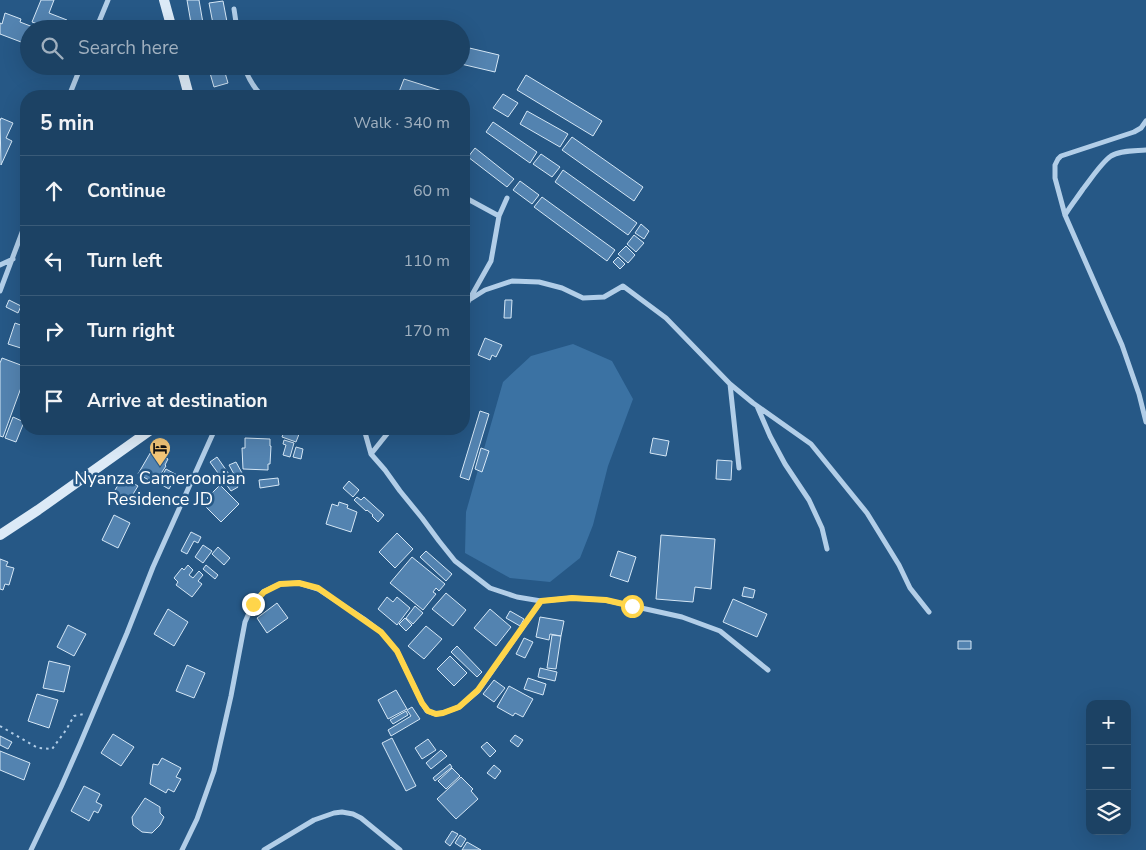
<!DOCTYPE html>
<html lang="en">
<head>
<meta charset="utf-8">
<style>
  :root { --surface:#1c4264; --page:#294d6d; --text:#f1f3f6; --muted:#a0b0bf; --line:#3a5b78 }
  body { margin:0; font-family:"Nunito Sans",sans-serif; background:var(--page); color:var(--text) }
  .controls { position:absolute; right:15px; bottom:15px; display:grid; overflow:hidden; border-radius:10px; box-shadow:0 5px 20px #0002 }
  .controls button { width:45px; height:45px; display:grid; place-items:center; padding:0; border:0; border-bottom:1px solid var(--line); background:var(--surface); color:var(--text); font:25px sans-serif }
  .stop { position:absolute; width:15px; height:15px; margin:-11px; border:4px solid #ffd54a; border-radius:50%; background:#fff }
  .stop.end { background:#ffd54a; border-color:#fff; box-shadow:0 1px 5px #0008 }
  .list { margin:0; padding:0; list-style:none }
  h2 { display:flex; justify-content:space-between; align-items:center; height:65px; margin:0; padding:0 20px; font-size:21px }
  h2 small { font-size:16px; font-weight:400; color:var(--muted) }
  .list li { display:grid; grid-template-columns:32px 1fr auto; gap:15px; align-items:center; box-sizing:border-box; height:70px; padding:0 20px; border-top:1px solid var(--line) }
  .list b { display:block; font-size:19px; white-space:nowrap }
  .list em { font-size:16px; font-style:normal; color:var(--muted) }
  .icon { flex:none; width:28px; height:28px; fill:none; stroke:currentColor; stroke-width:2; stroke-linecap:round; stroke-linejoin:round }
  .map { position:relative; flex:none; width:1146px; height:850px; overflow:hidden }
  .search { position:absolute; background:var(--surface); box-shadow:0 5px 20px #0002; left:20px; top:20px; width:450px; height:55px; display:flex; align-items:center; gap:12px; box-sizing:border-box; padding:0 18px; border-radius:28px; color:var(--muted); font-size:19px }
  .panel { position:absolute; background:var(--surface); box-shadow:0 5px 20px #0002; left:20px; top:90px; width:450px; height:345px; border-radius:20px }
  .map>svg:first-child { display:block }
  .green { fill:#3b72a3 }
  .building { fill:#5383b0; stroke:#d5e7f6 }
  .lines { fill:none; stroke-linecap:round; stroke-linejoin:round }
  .path { stroke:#b2cee8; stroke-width:2; stroke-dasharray:2.5 4; stroke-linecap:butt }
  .street { stroke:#b2cee8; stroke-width:5 }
  .secondary { stroke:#dceaf7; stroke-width:10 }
  .route { stroke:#ffd54a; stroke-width:6 }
  .labels { text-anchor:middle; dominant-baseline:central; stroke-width:5; stroke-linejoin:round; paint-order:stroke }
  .poi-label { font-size:18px; fill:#fff; stroke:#265886 }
</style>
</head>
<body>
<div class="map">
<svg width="1146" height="850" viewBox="0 0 1146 850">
  <rect width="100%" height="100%" fill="#265886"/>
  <!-- green -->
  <path class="green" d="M573,344L612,361L633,399L608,466L593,525L580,558L550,582L510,578L465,553L466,512L503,382L531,356Z"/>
  <!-- building -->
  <path class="building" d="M41,0H54L49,13L67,20L64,27L69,29H42L43,26L32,22Z
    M187,0H199L204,29H192Z
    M223,1L228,27L214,29L209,3Z
    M5,13L21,19L20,22L33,27L32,29H29V45L0,34V23L2,24Z
    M461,46L499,55L495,72L461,64Z
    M208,66H223L228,83L214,87Z
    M526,75L602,121L593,136L517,90Z
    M404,79L458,96H413L399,92Z
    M503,94L518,103L508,117L493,108Z
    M527,111L568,134L560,147L520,124Z
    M1,118L13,123L6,138L12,141L1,165L0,121Z
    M493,122L537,152L530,163L486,132Z
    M572,137L643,187L634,201L562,150Z
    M475,148L514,179L507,187L468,157Z
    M541,154L560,167L552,177L533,164Z
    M563,170L637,223L628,235L555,182Z
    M520,181L539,195L532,204L513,190Z
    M542,197L615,250L607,261L534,207Z
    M641,224L649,231L644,239L635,233Z
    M634,235L644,243L636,252L627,244Z
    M626,246L635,255L628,263L618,254Z
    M618,257L625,264L620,269L613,262Z
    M9,300L21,306L18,313L6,307Z
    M505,300H512L511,318H504Z
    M15,323L26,327V343L24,349L8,344Z
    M485,338L502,345L496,357L492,355L490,360L478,355Z
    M2,358L26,367V374L3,437L0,436V363Z
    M480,411L489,414L469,480L460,477Z
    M13,417L24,422L16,442L5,438Z
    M264,429H278L277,434L264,433Z
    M285,429H301L296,442L282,437Z
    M245,438L270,439V446H271L270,464H268V470L243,469L242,448H245Z
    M653,438L669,441L666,456L650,453Z
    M284,440L294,443L290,457L283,455L286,445L283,444Z
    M296,447L303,449L301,459L293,457Z
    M481,448L489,451L482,472L475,469Z
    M152,450L168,459L165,465L166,466L158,478L159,479L156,484L138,474Z
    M217,457L238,487L231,491L210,462Z
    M717,460L732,461L731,480L716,479Z
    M236,462L242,473L235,476L229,465Z
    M166,469L177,475L169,489L158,483Z
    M123,477L138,486L127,504L112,495Z
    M278,478L279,485L260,488L259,480Z
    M349,481L359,490L353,497L343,488Z
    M220,485L239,504L221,522L206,507L211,502L207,498Z
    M357,497L361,500L364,497L384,515L378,522L372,516L373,515L367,510L366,511L354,500Z
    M339,502L348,505L347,508L357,512L351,532L326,524L332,504L338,506Z
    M114,515L130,523L118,548L102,540Z
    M191,532L201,537L198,543L194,541L187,554L181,551Z
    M397,533L413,549L395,568L379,552Z
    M661,535L715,539L711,589L695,587L693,602L656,599Z
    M203,545L212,551L203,563L195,557Z
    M218,547L230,558L224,565L212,554Z
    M426,551L452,574L446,581L420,557Z
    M618,551L636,557L628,582L610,576Z
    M412,557L445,584L439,591L436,588L433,592L436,594L423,610L390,583Z
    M0,559L8,562L6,566L14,568L9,585L5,584L3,590L0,589Z
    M188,565L193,570L189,575L193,578L199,571L203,575L198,581L202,584L192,597L176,585L178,582L174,578L182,568L184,570Z
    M206,565L218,575L215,579L203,569Z
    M744,587L755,590L753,598L742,596Z
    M446,593L466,610L453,626L432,609Z
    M387,597L393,602L397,597L410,608L397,625L378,609Z
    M733,599L767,614L757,637L723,622Z
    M277,603L288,618L267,633L257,618Z
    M415,606L423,613L413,624L406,618Z
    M168,609L188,622L174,646L154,634Z
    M490,609L511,627L496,646L474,628Z
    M510,611L524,619L520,626L506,618Z
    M540,617L564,621L561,636L550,634L549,640L536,637Z
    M405,618L412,625L406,631L399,624Z
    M68,625L86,634L74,656L57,647Z
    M426,626L442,639L424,659L408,646Z
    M552,635L561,636L556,669L547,668Z
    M524,638L533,642L525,658L516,654Z
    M958,641H971V649H958Z
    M457,646L482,672L477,677L451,652Z
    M450,656L467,673L454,686L437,669Z
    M49,661L70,666L64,692L43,688Z
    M187,665L205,673L194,698L176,691Z
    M540,668L557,672L555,681L538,677Z
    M528,678L546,684L543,695L524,689Z
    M494,680L505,688L494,702L483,694Z
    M509,686L533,699L523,717L515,713L513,716L497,707Z
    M396,690L407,709L388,719L378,700Z
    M37,694L58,700L49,728L28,721Z
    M412,707L420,719L391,736L388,730L411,716L407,710Z
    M406,711L408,715L393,724L390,720Z
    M113,734L134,747L121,766L101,753Z
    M515,735L523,740L518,747L510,741Z
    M0,736L12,742L8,749L0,745Z
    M392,738L416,786L406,791L382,743Z
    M428,739L436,750L422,759L415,748Z
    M487,742L496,751L490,757L481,747Z
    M441,750L447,756L431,769L426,763Z
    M0,751L30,763L24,780L0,770Z
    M162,758L181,768L176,777L181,779L174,792L168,789L166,793L150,784L153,764L158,765Z
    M450,764L452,767L435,781L433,778Z
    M494,765L501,771L495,779L487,773Z
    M452,768L460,776L446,789L438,781Z
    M461,777L473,789L471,791L478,799L456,819L437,799Z
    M84,786L100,794L96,802L102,805L98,813L94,811L89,821L71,811Z
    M145,798L160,807V813L164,817L160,825L152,833L142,832L133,825L132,817Z
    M452,831L458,834L450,846L445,842Z
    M460,835L466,839L461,847L455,843Z
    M467,842L481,850H462Z"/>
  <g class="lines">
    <!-- path -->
    <path class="path" d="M0,726L38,748L52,749L66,730L74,716L84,714"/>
    <!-- street -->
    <path class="street" d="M234,9L237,29
      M96,29L108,0
      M244,66C248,78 254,88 262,96
      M69,96L81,66
      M1146,121L1141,128L1134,132L1061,156L1058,159L1055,165V178L1065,215L1122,345L1139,394L1146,422
      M464,197L499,216
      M1065,215C1071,205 1077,198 1083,189C1091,179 1101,163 1111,156C1121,150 1135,151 1146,150
      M0,265L13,259
      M0,291L26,222
      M469,300L485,290L512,281L539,282L562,288L583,298L604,297L623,286L666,318L730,384L739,468
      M464,309L491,261L499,216L507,198
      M730,384L753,403L811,444L867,513L899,565L910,588L929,612
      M757,406L770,436L785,464L809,500L822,528L827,549
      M364,429L371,454L385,470L400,491L422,518L439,541L455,561L490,588L517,597L541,601L572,598L605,600L682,617L720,631L768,670
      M371,454L391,429
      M31,850L61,787L80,744L127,633L153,567L215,429
      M182,850L197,819L214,771L231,696L245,622L253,604L263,592L280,584L299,583L318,589L364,619L381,632L397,651L422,703L427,711L435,714L443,713L459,707L478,691L541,601
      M264,850L314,820L334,813L342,812L353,814L361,818L400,850"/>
    <!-- secondary -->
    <path class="secondary" d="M164,0L172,29
      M181,66L189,96
      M0,535L38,510L152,429"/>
  </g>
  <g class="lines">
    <!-- route -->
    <path class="route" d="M253,604L264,592L280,584L299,583L318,588L381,632L397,651L422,703L428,711L436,714L443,713L459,707L478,690L541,601L572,598L606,600L632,606"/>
  </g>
  <!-- icons -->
  <defs>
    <g id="hotel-pin" transform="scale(1.125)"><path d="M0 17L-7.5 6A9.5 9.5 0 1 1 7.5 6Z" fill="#f1c577" stroke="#265886"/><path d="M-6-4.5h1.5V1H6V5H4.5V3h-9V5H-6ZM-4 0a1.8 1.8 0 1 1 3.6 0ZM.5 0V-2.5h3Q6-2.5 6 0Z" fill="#111"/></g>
  </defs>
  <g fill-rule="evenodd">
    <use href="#hotel-pin" x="160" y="448"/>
  </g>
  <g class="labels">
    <!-- poi labels -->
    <g class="poi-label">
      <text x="160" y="478">Nyanza Cameroonian<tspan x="160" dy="21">Residence JD</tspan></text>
    </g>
  </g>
</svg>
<div class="controls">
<button>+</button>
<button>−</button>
<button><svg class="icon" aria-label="layers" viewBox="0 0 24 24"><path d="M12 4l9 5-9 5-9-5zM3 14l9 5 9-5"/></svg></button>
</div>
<div class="stop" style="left:632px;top:606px"></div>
<div class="stop end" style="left:253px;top:604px"></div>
<div class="search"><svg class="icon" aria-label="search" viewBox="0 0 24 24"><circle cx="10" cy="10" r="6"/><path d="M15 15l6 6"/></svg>Search here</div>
<section class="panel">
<h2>5 min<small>Walk · 340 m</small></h2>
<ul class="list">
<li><svg class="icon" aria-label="ahead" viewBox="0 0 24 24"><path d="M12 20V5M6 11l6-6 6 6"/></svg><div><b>Continue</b></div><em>60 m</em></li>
<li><svg class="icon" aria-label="left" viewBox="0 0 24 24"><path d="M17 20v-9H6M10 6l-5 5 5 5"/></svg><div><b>Turn left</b></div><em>110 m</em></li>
<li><svg class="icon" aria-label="right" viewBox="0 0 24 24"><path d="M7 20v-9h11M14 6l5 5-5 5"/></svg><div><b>Turn right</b></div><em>170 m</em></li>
<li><svg class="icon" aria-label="arrive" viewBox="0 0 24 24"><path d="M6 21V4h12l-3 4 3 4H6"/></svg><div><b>Arrive at destination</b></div></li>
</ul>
</section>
</div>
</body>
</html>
